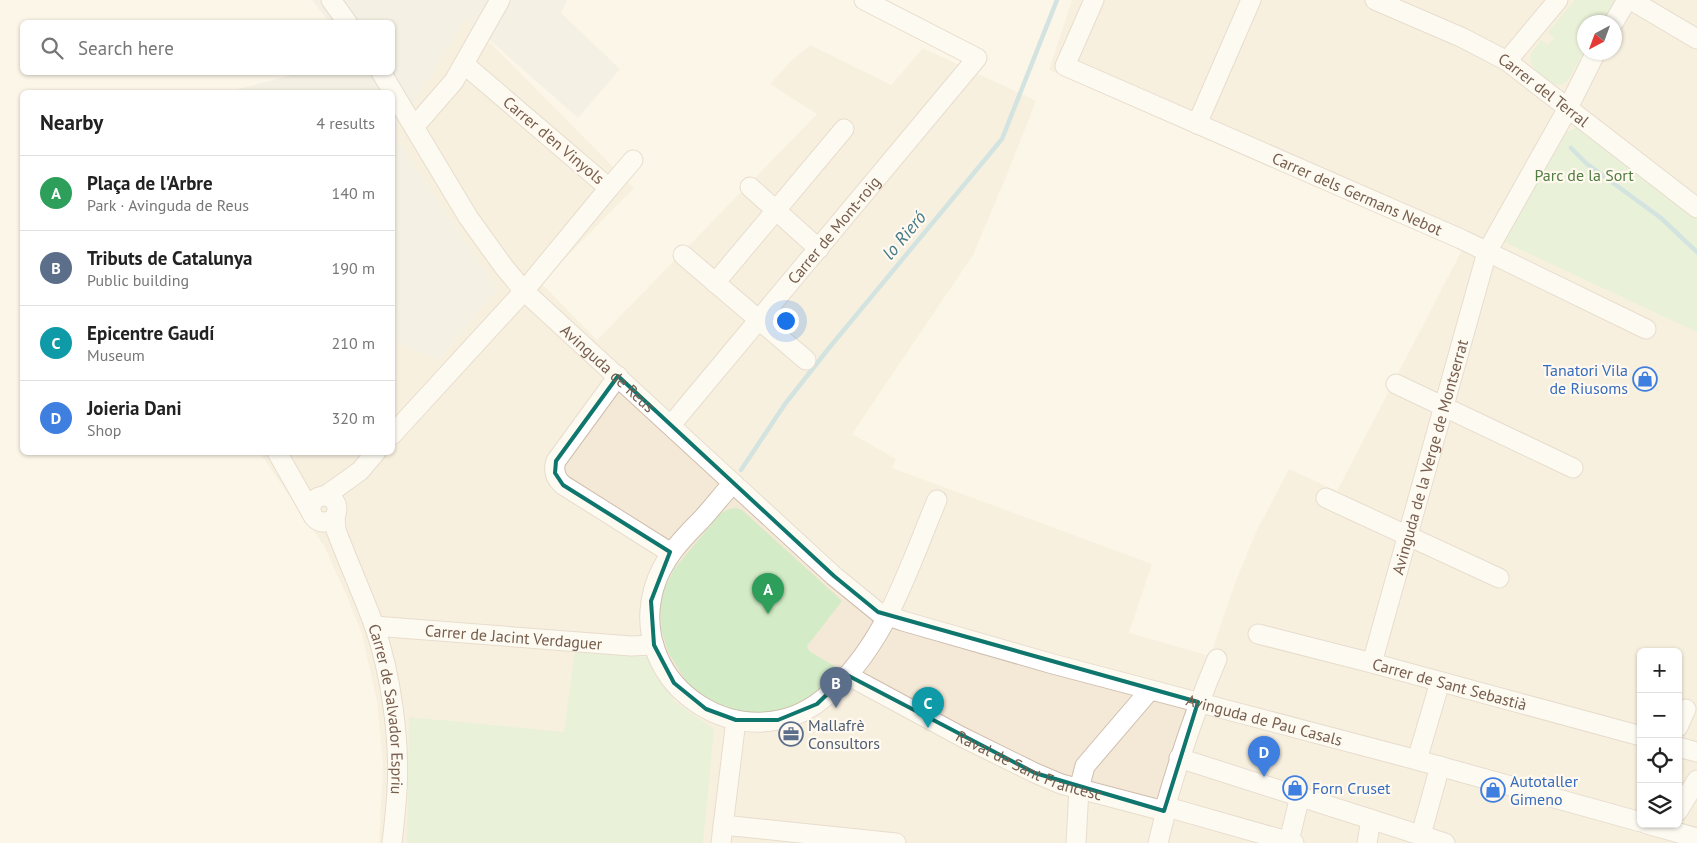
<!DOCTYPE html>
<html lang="en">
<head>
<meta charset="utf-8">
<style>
  :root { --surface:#fff; --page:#f2f2f2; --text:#222; --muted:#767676; --line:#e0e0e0; --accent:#d93025 }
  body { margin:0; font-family:"PT Sans",sans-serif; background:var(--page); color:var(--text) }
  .controls { position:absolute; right:15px; bottom:15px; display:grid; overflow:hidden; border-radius:8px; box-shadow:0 1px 4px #0004 }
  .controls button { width:45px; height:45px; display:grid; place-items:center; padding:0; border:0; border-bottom:1px solid var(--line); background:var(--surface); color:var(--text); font:25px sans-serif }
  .compass { position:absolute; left:1577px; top:15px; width:45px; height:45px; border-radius:50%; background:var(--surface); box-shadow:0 1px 4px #0004; rotate:221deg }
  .you { position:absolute; left:785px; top:320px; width:18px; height:18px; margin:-12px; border:4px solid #fff; border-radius:50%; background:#1a73e8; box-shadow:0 0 0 8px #1a73e833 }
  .badge { display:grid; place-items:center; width:32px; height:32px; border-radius:50%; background:var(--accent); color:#fff; font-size:16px; font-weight:700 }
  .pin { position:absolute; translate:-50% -41px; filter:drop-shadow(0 1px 2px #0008) }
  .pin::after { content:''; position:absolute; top:26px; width:18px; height:15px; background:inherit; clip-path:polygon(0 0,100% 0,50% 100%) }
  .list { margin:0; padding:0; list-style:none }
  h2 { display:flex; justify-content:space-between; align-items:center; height:65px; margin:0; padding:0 20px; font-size:21px }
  h2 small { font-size:16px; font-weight:400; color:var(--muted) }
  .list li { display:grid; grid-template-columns:32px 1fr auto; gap:15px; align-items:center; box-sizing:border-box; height:75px; padding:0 20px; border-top:1px solid var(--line) }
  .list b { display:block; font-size:19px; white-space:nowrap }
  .list p { margin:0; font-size:16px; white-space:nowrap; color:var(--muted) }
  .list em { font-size:16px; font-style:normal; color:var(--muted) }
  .icon { flex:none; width:28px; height:28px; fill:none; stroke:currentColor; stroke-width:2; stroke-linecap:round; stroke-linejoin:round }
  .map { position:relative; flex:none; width:1697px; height:843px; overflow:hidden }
  .search { position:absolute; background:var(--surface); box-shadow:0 1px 4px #0004; left:20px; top:20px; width:375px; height:55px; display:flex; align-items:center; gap:12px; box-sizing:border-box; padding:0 18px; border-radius:8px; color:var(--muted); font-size:19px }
  .panel { position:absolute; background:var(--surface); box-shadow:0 1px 4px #0004; left:20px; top:90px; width:375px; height:365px; border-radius:8px }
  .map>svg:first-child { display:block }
  .residential { fill:#f4e8d6; fill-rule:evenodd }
  .industrial { fill:#ede8e1 }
  .green { fill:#d3ebc6 }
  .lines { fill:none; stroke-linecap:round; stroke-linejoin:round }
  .stream { stroke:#a2cdd8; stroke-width:4.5 }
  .minor-casing { stroke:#cfbeae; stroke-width:21 }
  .minor { stroke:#fff; stroke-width:19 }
  .marked { fill:none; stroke:#0f766e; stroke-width:4; stroke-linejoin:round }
  .labels { text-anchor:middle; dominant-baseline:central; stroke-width:4.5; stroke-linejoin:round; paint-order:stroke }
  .street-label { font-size:16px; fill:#775d4c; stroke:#fff9ef }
  .park-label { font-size:16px; fill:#517d43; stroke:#fff9ef }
  .shop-label { font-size:16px; fill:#366cbe; stroke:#fff9ef; text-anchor:start }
  .service-label { font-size:16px; fill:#4e5e75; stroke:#fff9ef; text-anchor:start }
  .water-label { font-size:18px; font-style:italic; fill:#457b8a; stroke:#fff9ef }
</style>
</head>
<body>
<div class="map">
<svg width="1697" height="843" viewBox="0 0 1697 843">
  <rect width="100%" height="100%" fill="#fcf6e8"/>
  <!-- residential -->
  <path class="residential" d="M1072,0H1697V843H379L383,765L377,702L362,634L346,594L324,546L260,453L392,452L393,340L439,360L497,289L394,134L466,18L634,188L541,283L597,340L817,114L770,84L791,61L810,45L891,85L923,48L1036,101L1006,177L973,255L852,434L896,459L892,468L1152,564L1129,633L1210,656L1235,583L1256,532L1289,469L1337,491L1462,250L1049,70ZM1584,22H1614V52H1584ZM1641,652H1678V824H1641Z"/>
  <!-- industrial -->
  <path class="industrial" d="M312,0H567L561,13L620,69L578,118L466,19L394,134L497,289L439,360L393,340L392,92H227L300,73L392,72V22H329Z"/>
  <!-- green -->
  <path class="green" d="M1575,0H1615L1602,22H1584V52L1567,82L1560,85L1555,84C1547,80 1529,68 1530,57C1531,51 1538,45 1541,40L1548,45L1554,38L1548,32Z
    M1578,127L1584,129L1697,220V332L1504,242L1567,132Z
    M736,508L742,510L842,601L807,646L809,651L841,670L825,687L798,705L756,716L722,707L695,690L687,683L668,652L661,629L660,605L665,588L674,569L720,514L729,509Z
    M575,650L647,657L675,702L714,729L703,843H407L409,717L564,732Z"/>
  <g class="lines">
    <!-- stream -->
    <path class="stream" d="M1571,148L1587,164L1661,218L1697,252
      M741,470L785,404L829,348L1002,139L1057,0"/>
    <!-- minor casing -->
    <g class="minor-casing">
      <g id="minor">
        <path d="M331,0L347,22"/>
        <path id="s1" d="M1094,0L1065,66L1461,239L1646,329"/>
        <path id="s2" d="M1375,0L1463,38L1507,61L1697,208"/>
        <path d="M1631,0L1697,39"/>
        <path d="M1614,22L1627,0"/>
        <path d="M1507,61L1558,0"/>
        <path id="s3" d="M381,72L468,217L504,267L524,291L834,576L878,612L903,621L1053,664L1417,760L1641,822"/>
        <path d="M1197,124L1251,0"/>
        <path d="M414,127L454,81L500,0"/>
        <path d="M750,187L819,249"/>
        <path d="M609,188L633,160"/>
        <path d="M683,255L806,360"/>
        <path d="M715,283L844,129"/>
        <path d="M618,376L556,461C553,470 555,478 563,485L671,553"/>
        <path d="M1396,384L1573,468"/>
        <path id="s4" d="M671,425L977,58L864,0"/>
        <path d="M392,435L524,291L609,188L464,64"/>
        <path d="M277,452L311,512"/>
        <path d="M733,483C722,495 712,508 701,520C681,540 662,560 654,588C626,687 745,763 824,698C885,648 908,569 937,500"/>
        <circle cx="324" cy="509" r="13"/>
        <path d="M325,496L360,471L376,452"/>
        <path d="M1326,498L1499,578"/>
        <path id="s5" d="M335,517L336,530C348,562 362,593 374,625C391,674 400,739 397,790C396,808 394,825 392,843"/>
        <path id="s6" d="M374,626L631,646L654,645"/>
        <path id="s7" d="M1258,634L1372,663L1641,736"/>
        <path id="s8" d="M1372,663L1487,252L1568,108L1596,52"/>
        <path id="s9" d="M847,675L962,737L1035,773L1061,784L1164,811L1167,807L1294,843"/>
        <path d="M1678,727L1686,709"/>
        <path d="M1678,747L1697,752"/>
        <path d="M1179,758L1445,843"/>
        <path d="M1417,760L1440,682"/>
        <path d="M1678,811L1697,780"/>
        <path d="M1647,824L1697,838"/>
        <path d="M723,825L896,843"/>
        <path d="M1421,835L1440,766"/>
        <path d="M1289,841L1300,796"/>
        <path d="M721,843L736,720"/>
        <path d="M1076,843L1079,789L1085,766L1150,690"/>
        <path d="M1158,843L1165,815L1164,811C1179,759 1196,708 1217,659"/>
        <path d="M1367,843L1371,819"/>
      </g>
    </g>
    <!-- minor -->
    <use href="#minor" class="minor"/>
  </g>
  <!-- marked area -->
  <path d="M0 0H1697V843H0ZM618,376L834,576L878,612L1198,702L1164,811L1035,773L847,675L817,704L778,720H736L706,709L674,683L654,645L651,601L670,552L563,485L555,473L556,461Z" fill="#fcf6e8" fill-opacity=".55" fill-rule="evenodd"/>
  <path class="marked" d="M618,376L834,576L878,612L1198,702L1164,811L1035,773L847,675L817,704L778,720H736L706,709L674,683L654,645L651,601L670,552L563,485L555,473L556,461Z"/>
  <!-- icons -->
  <defs>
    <g id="shop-ring" transform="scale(1.25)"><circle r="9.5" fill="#fff9ef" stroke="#3f7fe0" stroke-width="1.5"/><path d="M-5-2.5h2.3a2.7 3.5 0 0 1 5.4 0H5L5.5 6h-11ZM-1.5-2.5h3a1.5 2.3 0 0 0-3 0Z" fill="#3f7fe0"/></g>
    <g id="office-ring" transform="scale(1.25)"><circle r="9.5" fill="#fff9ef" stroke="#5c6f8a" stroke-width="1.5"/><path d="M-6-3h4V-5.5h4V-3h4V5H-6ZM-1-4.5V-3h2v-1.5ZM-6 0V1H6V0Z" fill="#5c6f8a"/></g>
  </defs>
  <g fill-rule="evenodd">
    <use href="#shop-ring" x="1645" y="379"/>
    <use href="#office-ring" x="791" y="734"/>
    <use href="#shop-ring" x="1295" y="788"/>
    <use href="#shop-ring" x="1493" y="790"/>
  </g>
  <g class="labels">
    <!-- street labels -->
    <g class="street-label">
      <text stroke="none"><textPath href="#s2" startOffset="192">Carrer del Terral</textPath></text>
      <text transform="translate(554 140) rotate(40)">Carrer d'en Vinyols</text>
      <text stroke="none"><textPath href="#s1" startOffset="391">Carrer dels Germans Nebot</textPath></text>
      <text stroke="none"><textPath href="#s4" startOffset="254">Carrer de Mont-roig</textPath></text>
      <text stroke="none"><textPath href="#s3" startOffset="376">Avinguda de Reus</textPath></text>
      <text stroke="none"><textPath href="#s8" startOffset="214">Avinguda de la Verge de Montserrat</textPath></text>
      <text stroke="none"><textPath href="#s6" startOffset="140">Carrer de Jacint Verdaguer</textPath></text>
      <text stroke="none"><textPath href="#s7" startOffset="198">Carrer de Sant Sebastià</textPath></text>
      <text stroke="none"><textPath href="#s5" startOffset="201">Carrer de Salvador Espriu</textPath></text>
      <text stroke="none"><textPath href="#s3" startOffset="1141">Avinguda de Pau Casals</textPath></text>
      <text stroke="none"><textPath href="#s9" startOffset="204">Raval de Sant Francesc</textPath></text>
    </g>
    <!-- park labels -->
    <g class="park-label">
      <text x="1584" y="175">Parc de la Sort</text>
    </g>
    <!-- shop labels -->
    <g class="shop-label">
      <text x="1628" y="370" text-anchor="end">Tanatori Vila<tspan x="1628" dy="18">de Riusoms</tspan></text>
      <text x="1510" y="781">Autotaller<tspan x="1510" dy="18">Gimeno</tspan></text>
      <text x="1312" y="788">Forn Cruset</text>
    </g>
    <!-- service labels -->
    <g class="service-label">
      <text x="808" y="725">Mallafrè<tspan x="808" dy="18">Consultors</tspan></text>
    </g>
    <!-- water labels -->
    <g class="water-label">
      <text transform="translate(904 235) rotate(-50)">lo Rieró</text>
    </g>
  </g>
</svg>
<div class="controls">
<button>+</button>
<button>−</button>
<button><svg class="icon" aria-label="locate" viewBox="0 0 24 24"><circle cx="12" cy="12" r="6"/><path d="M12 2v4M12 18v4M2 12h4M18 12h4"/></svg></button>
<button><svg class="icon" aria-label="layers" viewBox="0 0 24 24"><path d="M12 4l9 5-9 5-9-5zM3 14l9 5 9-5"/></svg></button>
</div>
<svg class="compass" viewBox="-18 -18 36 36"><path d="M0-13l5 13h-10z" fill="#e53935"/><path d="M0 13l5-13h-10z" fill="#767676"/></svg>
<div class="you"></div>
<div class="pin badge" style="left:768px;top:614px;background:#2e9e5b">A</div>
<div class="pin badge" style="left:836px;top:708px;background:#5c6f8a">B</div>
<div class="pin badge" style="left:928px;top:728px;background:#0f9aa8">C</div>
<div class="pin badge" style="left:1264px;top:777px;background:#3f7fe0">D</div>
<div class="search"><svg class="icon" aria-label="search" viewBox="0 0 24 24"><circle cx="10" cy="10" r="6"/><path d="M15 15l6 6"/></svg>Search here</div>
<section class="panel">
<h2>Nearby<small>4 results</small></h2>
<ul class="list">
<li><span class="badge" style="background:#2e9e5b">A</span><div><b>Plaça de l'Arbre</b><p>Park · Avinguda de Reus</p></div><em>140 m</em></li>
<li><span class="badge" style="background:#5c6f8a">B</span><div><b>Tributs de Catalunya</b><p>Public building</p></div><em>190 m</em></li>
<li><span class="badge" style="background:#0f9aa8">C</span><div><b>Epicentre Gaudí</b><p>Museum</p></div><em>210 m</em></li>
<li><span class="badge" style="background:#3f7fe0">D</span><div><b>Joieria Dani</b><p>Shop</p></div><em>320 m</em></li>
</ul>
</section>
</div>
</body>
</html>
